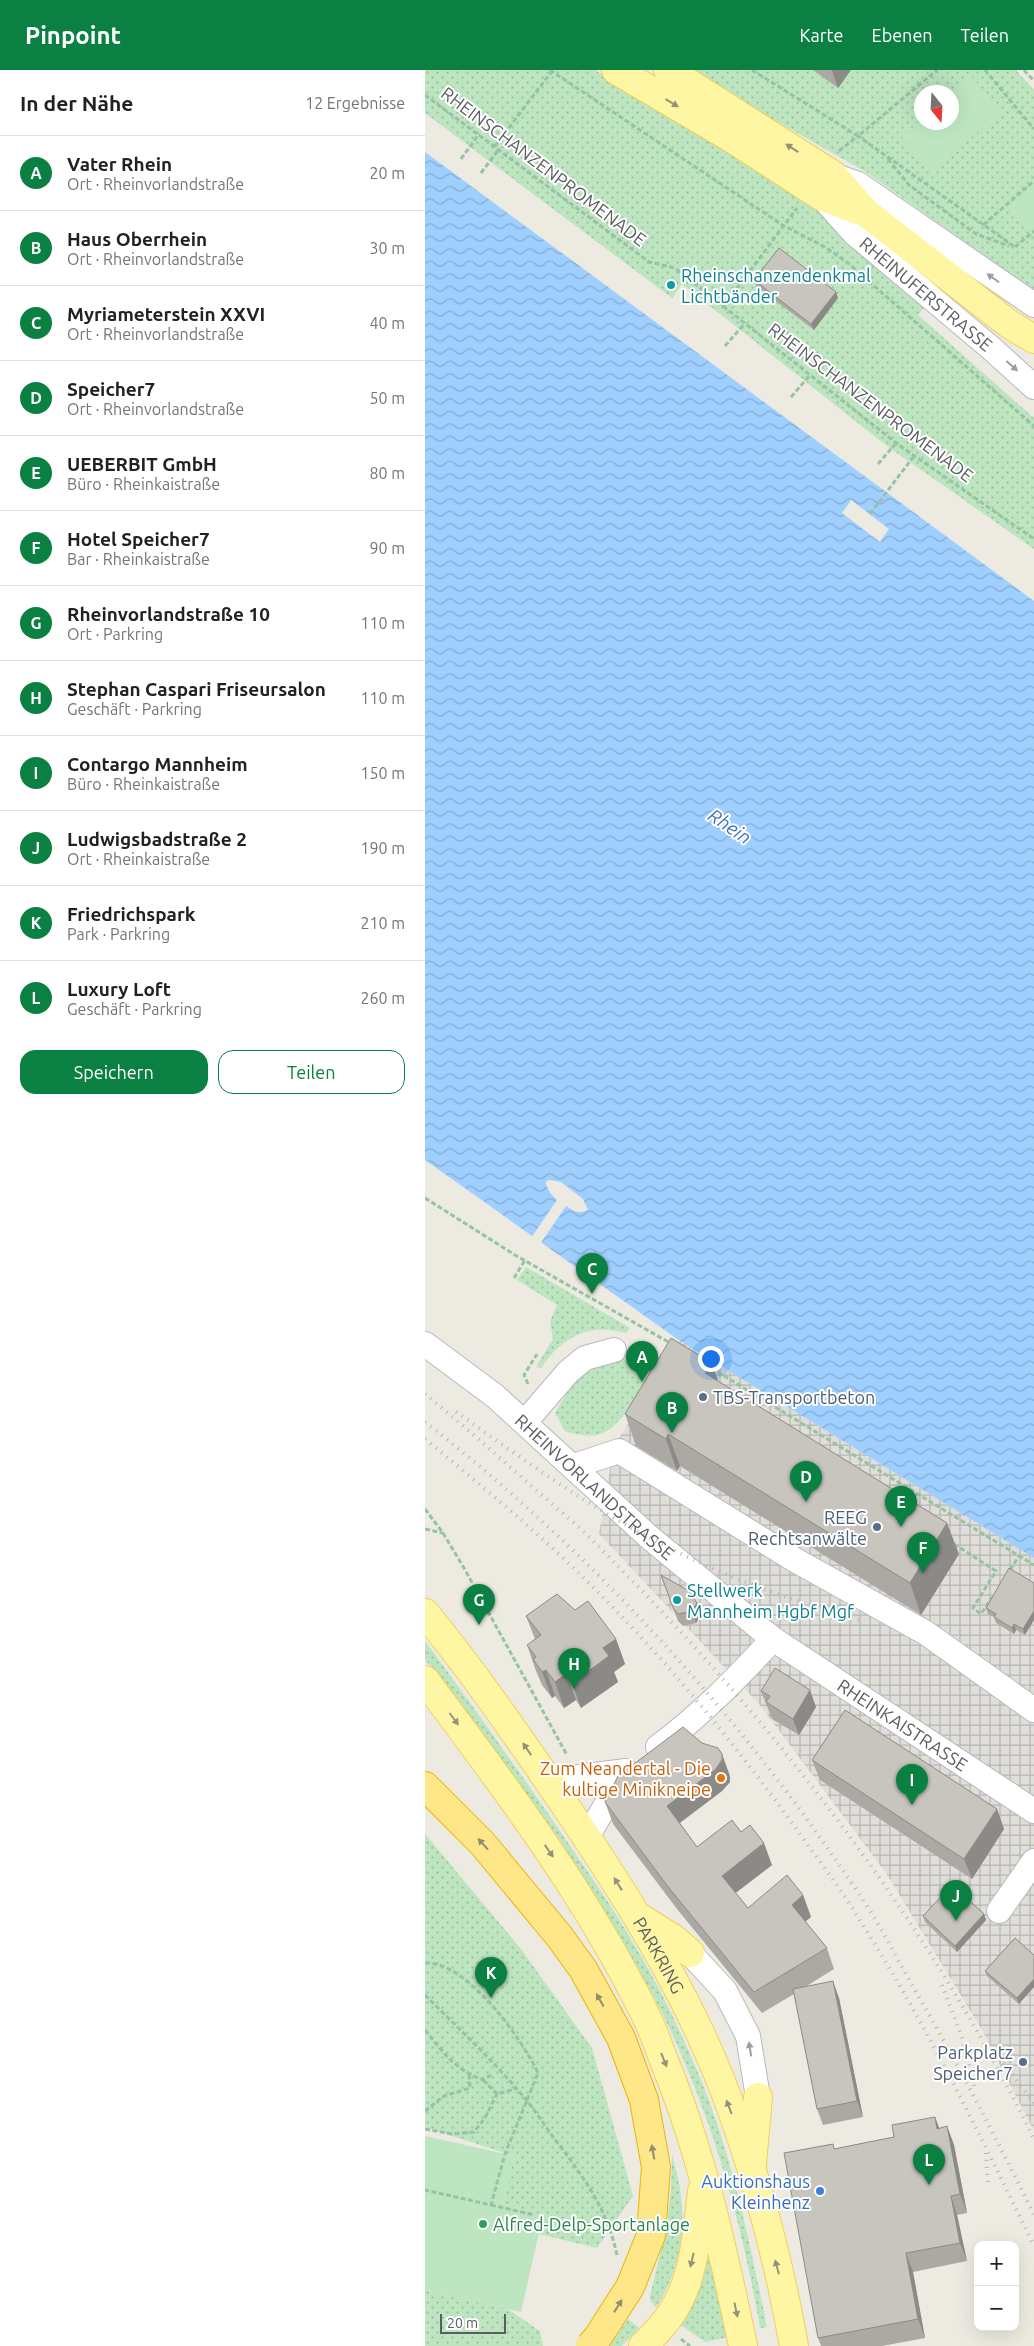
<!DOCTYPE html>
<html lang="de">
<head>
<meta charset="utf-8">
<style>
  :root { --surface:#fff; --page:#f6f6f6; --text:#202124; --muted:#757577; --line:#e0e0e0; --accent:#0b8043 }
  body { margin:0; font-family:Ubuntu,sans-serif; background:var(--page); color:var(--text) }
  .controls { position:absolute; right:15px; bottom:15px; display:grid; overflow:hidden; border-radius:10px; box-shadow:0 5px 20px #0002 }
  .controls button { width:45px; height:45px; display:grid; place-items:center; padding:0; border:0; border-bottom:1px solid var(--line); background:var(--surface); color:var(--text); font:25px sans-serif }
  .compass { position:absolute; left:489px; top:15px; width:45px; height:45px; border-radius:50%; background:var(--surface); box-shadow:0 5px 20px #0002; rotate:162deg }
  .scale { position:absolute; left:15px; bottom:12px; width:66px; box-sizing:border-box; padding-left:5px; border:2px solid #5a5d62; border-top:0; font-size:14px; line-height:18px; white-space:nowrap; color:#5a5d62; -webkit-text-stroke:4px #fff; paint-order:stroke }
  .you { position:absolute; left:285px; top:1288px; width:18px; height:18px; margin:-12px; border:4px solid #fff; border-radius:50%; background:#1a73e8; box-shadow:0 0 0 8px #1a73e833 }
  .badge { display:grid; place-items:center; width:32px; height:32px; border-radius:50%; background:var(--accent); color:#fff; font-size:16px; font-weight:700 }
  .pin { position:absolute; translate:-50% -41px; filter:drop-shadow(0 1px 2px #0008) }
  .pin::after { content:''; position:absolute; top:26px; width:18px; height:15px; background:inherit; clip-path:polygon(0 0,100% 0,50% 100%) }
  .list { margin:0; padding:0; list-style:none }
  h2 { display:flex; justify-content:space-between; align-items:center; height:65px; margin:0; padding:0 20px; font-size:21px }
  h2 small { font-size:16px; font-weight:400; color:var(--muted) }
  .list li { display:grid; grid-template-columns:32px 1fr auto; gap:15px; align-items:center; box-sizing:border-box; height:75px; padding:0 20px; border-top:1px solid var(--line) }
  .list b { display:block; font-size:19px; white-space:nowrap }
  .list p { margin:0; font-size:16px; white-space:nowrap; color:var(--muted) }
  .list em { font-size:16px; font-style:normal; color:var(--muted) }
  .actions { display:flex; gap:10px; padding:15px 20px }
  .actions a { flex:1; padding:11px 0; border:1px solid var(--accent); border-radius:15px; text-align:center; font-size:18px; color:var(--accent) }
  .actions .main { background:var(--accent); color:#fff }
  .map { position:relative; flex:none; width:609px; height:2276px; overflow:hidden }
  header { display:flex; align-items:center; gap:30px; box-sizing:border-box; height:70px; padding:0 25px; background:var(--accent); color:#fff }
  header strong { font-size:24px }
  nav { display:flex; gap:28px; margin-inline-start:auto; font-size:18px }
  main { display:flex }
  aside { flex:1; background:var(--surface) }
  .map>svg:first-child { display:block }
  .industrial { fill:url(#industrial-grid) }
  .grass { fill:url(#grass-dots); fill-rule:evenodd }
  .pitch { fill:#bde5c0 }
  .water { fill:url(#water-waves) }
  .pier { fill:#edebe1 }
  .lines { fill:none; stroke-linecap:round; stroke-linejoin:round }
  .minor-casing { stroke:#b7b9be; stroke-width:26 }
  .major-casing { stroke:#f1d056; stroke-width:30 }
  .highway-casing { stroke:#eeb400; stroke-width:30 }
  .path { stroke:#96c3a5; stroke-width:3; stroke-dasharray:5 2.5; stroke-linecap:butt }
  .minor { stroke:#fff; stroke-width:24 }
  .major { stroke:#fff6a4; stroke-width:28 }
  .highway { stroke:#fde789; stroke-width:28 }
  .rail { stroke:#b3b4b4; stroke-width:4; stroke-dasharray:1 6; stroke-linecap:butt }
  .highway-bridge-casing { stroke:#eeb400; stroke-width:30; stroke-linecap:butt }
  .highway-bridge { stroke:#fde789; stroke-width:28 }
  .wall { fill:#aca9a4 }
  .shaded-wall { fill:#8c8a86 }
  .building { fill:#c8c5bf; stroke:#8c8a86 }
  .oneway { fill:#949379 }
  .oneway2 { fill:#9c9ea1 }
  .oneway3 { fill:#938d70 }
  .culture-dot { fill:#0f9aa8; stroke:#fff; stroke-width:2 }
  .service-dot { fill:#5c6f8a; stroke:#fff; stroke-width:2 }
  .food-dot { fill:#e8710a; stroke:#fff; stroke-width:2 }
  .shop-dot { fill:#3f7fe0; stroke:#fff; stroke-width:2 }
  .leisure-dot { fill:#2e9e5b; stroke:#fff; stroke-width:2 }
  .labels { text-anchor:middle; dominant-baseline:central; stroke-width:4; stroke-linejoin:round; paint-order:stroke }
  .street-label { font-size:18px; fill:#5a5d62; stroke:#fff }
  .culture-label { font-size:18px; fill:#0d838f; stroke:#fff; text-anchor:start }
  .service-label { font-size:18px; fill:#4e5e75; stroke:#fff; text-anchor:end }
  .food-label { font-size:18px; fill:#c56008; stroke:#fff; text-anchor:end }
  .shop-label { font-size:18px; fill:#366cbe; stroke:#fff; text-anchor:end }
  .leisure-label { font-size:18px; fill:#27864d; stroke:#fff; text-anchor:start }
  .water-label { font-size:19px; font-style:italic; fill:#4073b9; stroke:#fff }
</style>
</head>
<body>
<header>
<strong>Pinpoint</strong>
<nav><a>Karte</a><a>Ebenen</a><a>Teilen</a></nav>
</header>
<main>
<aside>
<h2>In der Nähe<small>12 Ergebnisse</small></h2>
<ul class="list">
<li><span class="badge">A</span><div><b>Vater Rhein</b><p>Ort · Rheinvorlandstraße</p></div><em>20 m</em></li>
<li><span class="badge">B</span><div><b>Haus Oberrhein</b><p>Ort · Rheinvorlandstraße</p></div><em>30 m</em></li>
<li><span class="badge">C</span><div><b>Myriameterstein XXVI</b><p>Ort · Rheinvorlandstraße</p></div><em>40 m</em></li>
<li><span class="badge">D</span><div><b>Speicher7</b><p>Ort · Rheinvorlandstraße</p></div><em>50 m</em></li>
<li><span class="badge">E</span><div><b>UEBERBIT GmbH</b><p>Büro · Rheinkaistraße</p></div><em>80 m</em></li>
<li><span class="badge">F</span><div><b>Hotel Speicher7</b><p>Bar · Rheinkaistraße</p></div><em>90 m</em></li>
<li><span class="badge">G</span><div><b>Rheinvorlandstraße 10</b><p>Ort · Parkring</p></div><em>110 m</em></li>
<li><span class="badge">H</span><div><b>Stephan Caspari Friseursalon</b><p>Geschäft · Parkring</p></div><em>110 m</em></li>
<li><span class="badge">I</span><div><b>Contargo Mannheim</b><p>Büro · Rheinkaistraße</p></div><em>150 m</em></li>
<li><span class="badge">J</span><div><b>Ludwigsbadstraße 2</b><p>Ort · Rheinkaistraße</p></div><em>190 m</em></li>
<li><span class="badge">K</span><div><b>Friedrichspark</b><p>Park · Parkring</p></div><em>210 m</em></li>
<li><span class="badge">L</span><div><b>Luxury Loft</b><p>Geschäft · Parkring</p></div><em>260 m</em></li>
</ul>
<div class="actions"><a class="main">Speichern</a><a>Teilen</a></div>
</aside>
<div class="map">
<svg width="609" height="2276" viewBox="0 0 609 2276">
  <defs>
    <pattern id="industrial-grid" width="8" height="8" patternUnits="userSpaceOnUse" patternTransform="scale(1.25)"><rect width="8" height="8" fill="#e0ded9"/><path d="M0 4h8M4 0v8" fill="none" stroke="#b9b7b3"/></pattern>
    <pattern id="grass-dots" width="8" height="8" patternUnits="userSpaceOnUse" patternTransform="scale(1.25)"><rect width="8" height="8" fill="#bde5c0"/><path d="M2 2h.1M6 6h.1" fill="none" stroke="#9dbd9f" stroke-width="1.8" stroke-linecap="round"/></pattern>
    <pattern id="water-waves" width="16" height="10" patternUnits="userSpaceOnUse" patternTransform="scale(1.25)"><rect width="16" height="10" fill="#9fcfff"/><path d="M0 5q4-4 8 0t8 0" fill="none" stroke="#85abd2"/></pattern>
  </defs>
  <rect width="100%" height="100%" fill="#edebe1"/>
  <!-- industrial -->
  <path class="industrial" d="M255,1271L609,1488V2061L557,1960L461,1803L334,1634L174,1464L189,1376Z"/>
  <!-- grass -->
  <path class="grass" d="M0,0H170L389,133L503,234L493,245L609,348V479L462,376L257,214L247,228L0,43Z
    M261,0H591L609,20V221L441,102ZM497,22H526V52H497Z
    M101,1197L205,1258L201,1263C164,1252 137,1267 116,1298L111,1297L128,1269L125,1251L132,1235L92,1210Z
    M188,1289L216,1290L238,1299C229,1309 220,1318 212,1328C189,1358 180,1374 140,1361L130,1343C148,1313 152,1299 188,1289Z
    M0,1571C45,1632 88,1693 131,1755C158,1795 186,1834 210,1876C233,1914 253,1956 271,1998C306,2080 324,2169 342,2257L335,2258C317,2151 286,2043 238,1945C209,1886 170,1832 133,1779C93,1721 53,1663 13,1605L0,1590Z
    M0,1764L96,1879L167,1978L208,2126L172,2178L114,2164L118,2145L78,2135L89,2086L0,2057Z
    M247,2086C264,2138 261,2191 231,2238L225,2230V2226L242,2155L246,2120Z
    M284,2183L304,2267L280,2272L253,2253L270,2227Z
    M0,2220L83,2239L115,2261L118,2276H0Z
    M203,2249L214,2258L197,2276H185Z"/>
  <!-- pitch -->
  <path class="pitch" d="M547,7L577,42L506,101L477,67L496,50L497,52H526L527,25Z
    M609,114V158L604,162L583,138Z
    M0,2066L89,2086L78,2135L118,2145L96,2242L0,2220Z"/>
  <!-- water -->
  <path class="water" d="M0,82L609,531V1488L255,1271L0,1090Z"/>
  <!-- pier -->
  <path class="pier" d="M426,430L464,459L455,472L417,443Z
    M126,1110L136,1112L158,1129L163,1140L157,1142H151L141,1136L115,1174L106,1168L132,1130L126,1124L121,1115V1111Z"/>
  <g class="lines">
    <!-- minor casing -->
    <g class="minor-casing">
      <g id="minor">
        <path d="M408,105L433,114L609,235"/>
        <path id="s1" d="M396,126L429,163L566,278L609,317"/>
        <path id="s2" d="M0,1274L70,1326L224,1467L348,1569L609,1741"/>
        <path d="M100,1352L143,1302L160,1288L189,1280"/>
        <path d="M149,1396L194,1381L370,1490L501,1563L609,1640"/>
        <path d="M233,1677C276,1645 312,1608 348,1569"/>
        <path d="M123,1711L201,1701"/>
        <path d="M162,1767L198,1706"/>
        <path d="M574,1841L609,1791"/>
        <path d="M265,1883L300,1921L323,1966L333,2027"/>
      </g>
    </g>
    <!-- major casing -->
    <g class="major-casing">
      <g id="major">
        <path d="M191,0L308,69L396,126L438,142"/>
        <path d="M243,0L408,105L440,142L584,254L609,269"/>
        <path id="s3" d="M0,1543C47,1600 89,1661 131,1722C184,1800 236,1879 276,1965C319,2057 351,2175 369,2276"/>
        <path d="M0,1610C80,1717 161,1824 220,1944C228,1959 233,1976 240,1993C277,2084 298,2180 318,2276"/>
        <path d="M217,1849L249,1869L265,1883"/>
        <path d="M327,2093L333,2027"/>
        <path d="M218,2276C228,2266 238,2256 246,2244C270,2209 272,2162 277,2121"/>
      </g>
    </g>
    <!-- highway casing -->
    <g class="highway-casing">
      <path id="highway" d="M0,1716L57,1773L134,1866"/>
    </g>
    <!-- path -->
    <path class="path" d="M125,0L359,156L400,177L423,193L609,356
      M327,0L433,66L512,0
      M560,0L609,59
      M599,0L609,11
      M0,25L224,192L250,198L471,373L609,469
      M70,76L127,1
      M414,81L433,66L590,177
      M36,89L54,64
      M463,89L484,115L551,164L584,176
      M56,103L74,79
      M558,155L609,111
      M590,177L609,161
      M298,237L372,138
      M300,276L320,253
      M366,327L385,305
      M453,394L471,373
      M445,444L489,386
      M0,1128L90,1185L247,1274
      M89,1208L100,1190
      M286,1298L609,1495
      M103,1314L99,1305L112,1284
      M0,1439L18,1463L39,1498L142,1685
      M0,1459L18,1463
      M529,1474L571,1501L548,1538L556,1544L567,1527
      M585,1500L594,1486
      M0,1893C42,1891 97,1969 113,2003L80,2084L66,2135L0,2120
      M0,1925C35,1960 72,1994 103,2032C113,2045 122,2059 132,2072C160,2109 182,2139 192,2185
      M0,1960C20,1984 28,1998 58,2010L66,2005
      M58,2010L72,2024L90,2019
      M0,2041L19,2026L45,2018L44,2004
      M0,2059L27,2064L49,2062L60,2048L72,2024
      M66,2135L110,2145
      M256,2269L265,2276"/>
    <!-- minor -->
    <use href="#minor" class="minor"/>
    <!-- major -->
    <use href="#major" class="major"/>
    <!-- highway -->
    <use href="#highway" class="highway"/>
    <!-- rail -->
    <path class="rail" d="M0,1324C38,1355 74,1387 111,1420C131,1438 153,1455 172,1475C346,1648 501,1847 609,2069
      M31,1342C85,1380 140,1420 198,1453C272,1496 356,1529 439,1551
      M0,1352C173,1487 319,1650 440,1833C456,1857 469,1883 483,1908C528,1985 570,2065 609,2145
      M0,1369C46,1407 92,1445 136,1486C228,1573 309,1671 382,1774C398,1796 415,1818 429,1841C498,1948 554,2062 609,2176
      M517,1915L537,1967L549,2017
      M574,1988L609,2033
      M561,2083L563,2116"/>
    <!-- highway-bridge casing -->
    <g class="highway-bridge-casing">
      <path id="highway-bridge" d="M134,1866L158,1899L196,1968L219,2030L231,2097L226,2165L205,2217L173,2267L165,2276"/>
    </g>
    <!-- highway-bridge -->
    <use href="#highway-bridge" class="highway-bridge"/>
  </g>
  <!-- wall -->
  <path class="wall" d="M388,0H426L413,18Z
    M329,210L413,228L389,260L331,216Z
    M293,1311L534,1484L496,1545L255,1396L252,1401L211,1376L200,1344Z
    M236,1505L272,1533L276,1544L271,1553L258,1556L253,1551Z
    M609,1513L600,1565L591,1560L589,1564L571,1553L569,1547L563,1544L561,1538Z
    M150,1540L191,1569L200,1594L189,1602L193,1612L156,1638L151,1630L139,1638L130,1626L127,1628L117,1615L111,1601L102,1575L110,1569L101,1546Z
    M336,1621L391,1637L374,1665L347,1649Z
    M387,1690L572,1739L579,1759L547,1809L395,1710Z
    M305,1706V1712L297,1721L255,1753L272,1777L316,1762L347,1795L310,1823L323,1838L378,1825L386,1847L380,1851L402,1878L409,1899L380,1917L414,1928L438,2047L398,2055L392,2039L369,1924L337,1943L252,1839L188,1754L180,1732Z
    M559,1844L561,1850L532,1882L500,1852L498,1846Z
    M590,1868L594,1934L562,1906L560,1901Z
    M510,2047L514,2059L522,2056L529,2075L542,2143L532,2145L542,2191L488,2202L500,2268L457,2276H396L393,2268L410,2079L469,2067Z"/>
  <!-- shaded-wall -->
  <path class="shaded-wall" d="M407,0H426L413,18Z
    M411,222L413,228L389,260L386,254Z
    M287,1293L298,1325L280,1303Z
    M243,1364L255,1396L252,1401L241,1369Z
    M522,1453L534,1484L496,1545L485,1513Z
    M272,1533L276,1544L271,1553L267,1541Z
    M609,1541V1550L600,1565L598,1559Z
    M589,1554L591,1560L589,1564L587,1558Z
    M191,1569L200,1594L189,1602L193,1612L156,1638L147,1613L178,1578Z
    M121,1600L130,1626L127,1628L117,1602Z
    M141,1604L151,1630L139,1638L130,1612Z
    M385,1620L391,1637L374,1665L368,1649Z
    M297,1684L305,1706V1712L297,1721L249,1757L242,1736Z
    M572,1739L579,1759L547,1809L539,1789Z
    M339,1773L347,1795L304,1828L297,1806Z
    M378,1825L386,1847L375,1856L367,1835Z
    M559,1844L561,1850L532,1882L530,1876Z
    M609,1909V1917L594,1934L592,1928Z
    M408,1911L414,1928L438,2047L432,2031Z
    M510,2047L517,2065L512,2059Z
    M522,2056L529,2075L542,2143L535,2124Z
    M526,2126L532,2145L542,2191L535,2173Z
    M481,2183L488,2202L500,2268L493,2249Z"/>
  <!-- building -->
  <path class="building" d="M354,178L411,222L386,254L329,210Z
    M246,1268L287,1293L280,1303L522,1453L485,1513L243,1364L241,1369L200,1344Z
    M584,1498L609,1513V1541L598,1559L589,1554L587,1558L569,1547L571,1544L561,1538Z
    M236,1505L264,1521L272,1533L267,1541L254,1544L249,1540Z
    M132,1524L150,1540L163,1531L191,1569L178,1578L184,1586L147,1613L141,1604L130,1612L121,1600L117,1602L108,1589L111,1587L102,1575L116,1565L101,1546Z
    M350,1598L385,1620L368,1649L341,1632L345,1626L336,1621Z
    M420,1640L572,1739L539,1789L387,1690Z
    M258,1657L277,1673L293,1678L297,1684V1690L290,1700L242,1736L272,1777L307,1750L316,1762L325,1755L339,1773L297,1806L323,1838L362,1805L378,1825L367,1835L402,1878L329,1922L244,1818L180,1732L193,1706Z
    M527,1815L559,1844L530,1876L498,1846Z
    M590,1868L609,1885V1909L592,1928L560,1901Z
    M408,1911L432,2031L392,2039L368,1919Z
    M510,2047L512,2059L522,2056L535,2124L526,2126L535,2173L481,2183L493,2249L393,2268L359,2083L408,2074L409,2079L469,2067L467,2055Z"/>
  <!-- one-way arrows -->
  <defs><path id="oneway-solid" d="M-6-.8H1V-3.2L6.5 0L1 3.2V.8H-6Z" transform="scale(1.25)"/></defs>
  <g class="oneway">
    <use href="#oneway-solid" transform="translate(247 33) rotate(31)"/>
    <use href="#oneway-solid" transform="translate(367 78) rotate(-147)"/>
    <use href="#oneway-solid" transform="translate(29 1649) rotate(53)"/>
    <use href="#oneway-solid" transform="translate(102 1679) rotate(-124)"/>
    <use href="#oneway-solid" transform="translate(124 1781) rotate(55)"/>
    <use href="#oneway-solid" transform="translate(193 1814) rotate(-122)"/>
    <use href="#oneway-solid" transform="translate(239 1990) rotate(68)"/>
    <use href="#oneway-solid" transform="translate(304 2037) rotate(-111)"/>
    <use href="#oneway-solid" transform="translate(267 2190) rotate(103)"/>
    <use href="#oneway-solid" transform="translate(352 2197) rotate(-105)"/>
    <use href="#oneway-solid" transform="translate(311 2240) rotate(78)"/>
  </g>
  <g class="oneway2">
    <use href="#oneway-solid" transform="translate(568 208) rotate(-145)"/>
    <use href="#oneway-solid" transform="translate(587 296) rotate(42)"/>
    <use href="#oneway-solid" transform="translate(325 1979) rotate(-99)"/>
  </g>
  <g class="oneway3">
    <use href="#oneway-solid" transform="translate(58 1774) rotate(-132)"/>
    <use href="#oneway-solid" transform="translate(175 1930) rotate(-119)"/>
    <use href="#oneway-solid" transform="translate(228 2082) rotate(-100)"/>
    <use href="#oneway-solid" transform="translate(193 2236) rotate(-58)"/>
  </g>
  <!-- markers -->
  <g class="culture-dot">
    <circle cx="246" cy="215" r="5"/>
    <circle cx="252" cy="1530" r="5"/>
  </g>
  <g class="service-dot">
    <circle cx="278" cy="1327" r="5"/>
    <circle cx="452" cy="1457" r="5"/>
    <circle cx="598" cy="1992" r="5"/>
  </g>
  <circle class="food-dot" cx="296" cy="1708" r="5"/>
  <circle class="shop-dot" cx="395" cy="2121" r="5"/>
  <circle class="leisure-dot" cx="58" cy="2154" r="5"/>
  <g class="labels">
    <!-- street labels -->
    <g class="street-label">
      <text transform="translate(119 96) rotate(37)">RHEINSCHANZENPROMENADE</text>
      <text stroke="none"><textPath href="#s1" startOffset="144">RHEINUFERSTRASSE</textPath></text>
      <text transform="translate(446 332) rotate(37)">RHEINSCHANZENPROMENADE</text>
      <text stroke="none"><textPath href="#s2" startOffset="222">RHEINVORLANDSTRASSE</textPath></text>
      <text stroke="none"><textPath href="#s2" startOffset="612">RHEINKAISTRASSE</textPath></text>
      <text stroke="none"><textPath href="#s3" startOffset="415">PARKRING</textPath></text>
    </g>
    <!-- culture labels -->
    <g class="culture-label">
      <text x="256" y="205">Rheinschanzendenkmal<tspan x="256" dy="21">Lichtbänder</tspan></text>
      <text x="262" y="1520">Stellwerk<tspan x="262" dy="21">Mannheim Hgbf Mgf</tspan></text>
    </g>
    <!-- service labels -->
    <g class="service-label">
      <text x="288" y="1327" text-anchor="start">TBS-Transportbeton</text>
      <text x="442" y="1447">REEG<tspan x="442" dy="21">Rechtsanwälte</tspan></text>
      <text x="588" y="1982">Parkplatz<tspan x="588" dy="21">Speicher7</tspan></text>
    </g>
    <!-- food labels -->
    <g class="food-label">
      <text x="286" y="1698">Zum Neandertal - Die<tspan x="286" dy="21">kultige Minikneipe</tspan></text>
    </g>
    <!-- shop labels -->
    <g class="shop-label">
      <text x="385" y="2111">Auktionshaus<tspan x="385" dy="21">Kleinhenz</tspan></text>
    </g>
    <!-- leisure labels -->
    <g class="leisure-label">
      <text x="68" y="2154">Alfred-Delp-Sportanlage</text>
    </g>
    <!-- water labels -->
    <g class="water-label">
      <text transform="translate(305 756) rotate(34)">Rhein</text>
    </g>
  </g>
</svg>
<div class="controls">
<button>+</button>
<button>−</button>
</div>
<svg class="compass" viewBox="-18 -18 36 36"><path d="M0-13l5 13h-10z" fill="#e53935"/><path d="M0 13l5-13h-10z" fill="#757577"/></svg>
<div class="scale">20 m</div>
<div class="you"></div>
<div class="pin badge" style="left:217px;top:1312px">A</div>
<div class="pin badge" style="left:247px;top:1363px">B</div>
<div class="pin badge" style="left:167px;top:1224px">C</div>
<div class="pin badge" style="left:381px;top:1432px">D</div>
<div class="pin badge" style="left:476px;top:1457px">E</div>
<div class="pin badge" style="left:498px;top:1503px">F</div>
<div class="pin badge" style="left:54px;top:1555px">G</div>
<div class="pin badge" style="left:149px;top:1619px">H</div>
<div class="pin badge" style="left:487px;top:1735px">I</div>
<div class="pin badge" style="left:531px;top:1851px">J</div>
<div class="pin badge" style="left:66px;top:1928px">K</div>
<div class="pin badge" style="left:504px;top:2115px">L</div>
</div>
</main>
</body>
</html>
